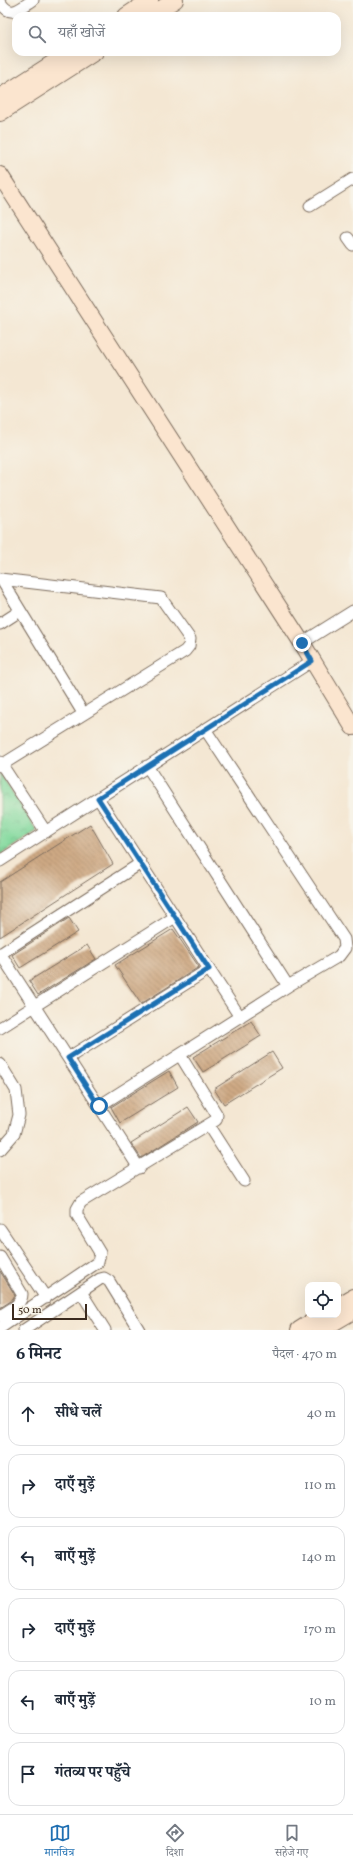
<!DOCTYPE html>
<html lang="hi">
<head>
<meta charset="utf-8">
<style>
  :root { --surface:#fff; --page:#f2f2f3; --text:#1f2937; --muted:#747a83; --line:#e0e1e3; --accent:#1f6fb2 }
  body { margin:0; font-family:Vollkorn,"Noto Serif Devanagari",serif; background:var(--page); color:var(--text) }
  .controls { position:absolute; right:12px; bottom:12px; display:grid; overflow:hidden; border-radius:8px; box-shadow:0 4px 16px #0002 }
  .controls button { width:36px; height:36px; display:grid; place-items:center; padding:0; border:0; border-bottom:1px solid var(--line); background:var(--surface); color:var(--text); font:20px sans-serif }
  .scale { position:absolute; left:12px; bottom:10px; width:75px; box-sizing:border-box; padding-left:4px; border:2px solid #3b2a1e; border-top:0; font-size:11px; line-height:14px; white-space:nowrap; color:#3b2a1e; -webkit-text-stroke:3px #f7f3e8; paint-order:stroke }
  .stop { position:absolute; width:12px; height:12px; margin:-9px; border:3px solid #1f6fb2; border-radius:50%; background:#fff }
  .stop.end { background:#1f6fb2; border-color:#fff; box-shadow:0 1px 4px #0008 }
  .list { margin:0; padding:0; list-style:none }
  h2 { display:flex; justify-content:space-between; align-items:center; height:52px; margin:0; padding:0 16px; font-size:17px }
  h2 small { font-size:13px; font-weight:400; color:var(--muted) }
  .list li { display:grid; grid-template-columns:26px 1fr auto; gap:12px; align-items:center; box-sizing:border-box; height:64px; margin:0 8px 8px; padding:0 8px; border:1px solid var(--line); border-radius:12px }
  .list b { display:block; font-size:15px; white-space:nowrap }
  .list em { font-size:13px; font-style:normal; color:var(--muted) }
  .icon { flex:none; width:22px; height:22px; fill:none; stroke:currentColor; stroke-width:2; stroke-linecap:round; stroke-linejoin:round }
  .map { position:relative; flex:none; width:353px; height:1330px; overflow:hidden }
  .search { position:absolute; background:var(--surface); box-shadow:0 4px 16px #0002; left:12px; right:12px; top:12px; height:44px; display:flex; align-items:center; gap:10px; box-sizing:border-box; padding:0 14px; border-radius:12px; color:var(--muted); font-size:15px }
  .sheet { height:484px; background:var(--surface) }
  nav { display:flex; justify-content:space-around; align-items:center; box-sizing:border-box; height:56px; border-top:1px solid var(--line); background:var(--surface); font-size:11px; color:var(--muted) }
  nav a { display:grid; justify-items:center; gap:2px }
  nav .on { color:var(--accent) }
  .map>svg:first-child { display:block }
  .park { fill:url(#park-crowns); stroke:#5e825e }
  .building { fill:url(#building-back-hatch) }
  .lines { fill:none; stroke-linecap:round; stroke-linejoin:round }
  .street-casing { stroke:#7c6c5d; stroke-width:13 }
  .secondary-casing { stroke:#7c6c5d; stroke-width:18 }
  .street { stroke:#fff; stroke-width:11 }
  .secondary { stroke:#fbe5cf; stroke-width:16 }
  .route { stroke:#1f6fb2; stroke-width:5 }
</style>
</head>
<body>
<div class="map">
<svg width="353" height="1330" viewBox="0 0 353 1330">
  <defs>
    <pattern id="park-crowns" width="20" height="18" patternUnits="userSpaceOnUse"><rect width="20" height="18" fill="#82d99d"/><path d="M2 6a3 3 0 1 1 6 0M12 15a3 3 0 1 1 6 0" fill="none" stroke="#71ba87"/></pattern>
    <pattern id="building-back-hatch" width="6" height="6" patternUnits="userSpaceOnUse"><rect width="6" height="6" fill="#cea984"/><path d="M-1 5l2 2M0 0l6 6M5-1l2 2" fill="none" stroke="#a88a6b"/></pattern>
  </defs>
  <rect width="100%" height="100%" fill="#f7f3e8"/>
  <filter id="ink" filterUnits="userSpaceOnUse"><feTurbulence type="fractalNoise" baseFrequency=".025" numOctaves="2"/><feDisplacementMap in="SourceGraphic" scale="8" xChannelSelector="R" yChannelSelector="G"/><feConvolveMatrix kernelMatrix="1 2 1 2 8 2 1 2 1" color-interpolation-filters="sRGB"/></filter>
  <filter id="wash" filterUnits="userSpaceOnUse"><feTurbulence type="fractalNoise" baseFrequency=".012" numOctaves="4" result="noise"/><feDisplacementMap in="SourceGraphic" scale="16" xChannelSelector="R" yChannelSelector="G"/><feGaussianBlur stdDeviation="0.9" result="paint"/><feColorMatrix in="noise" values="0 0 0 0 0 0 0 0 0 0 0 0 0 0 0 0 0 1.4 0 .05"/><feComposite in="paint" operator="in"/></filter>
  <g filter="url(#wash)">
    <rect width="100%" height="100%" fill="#f4e7d3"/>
    <!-- park -->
    <path class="park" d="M0,773L37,831L0,855Z"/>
    <g id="blocks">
      <!-- building -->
      <path class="building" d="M90,824L113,864L0,937V882Z
        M69,918L78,932L20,968L12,955Z
        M173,929L199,967L141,1004L115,965Z
        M87,945L96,959L38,995L29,981Z
        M251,1021L261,1036L203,1072L193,1057Z
        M272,1052L282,1068L224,1104L214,1089Z
        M169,1071L178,1087L120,1123L111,1107Z
        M188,1107L198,1122L141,1158L131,1143Z
        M0,1271L15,1295L11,1301L0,1308Z"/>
    </g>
  </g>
  <g filter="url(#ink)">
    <use href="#blocks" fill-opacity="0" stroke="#7c6c5d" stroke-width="1"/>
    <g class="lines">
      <!-- street casing -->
      <g class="street-casing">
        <path id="street" d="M0,2C11,19 19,9 33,0
          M310,206L353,179
          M348,238L353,245
          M0,579L161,598L190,639L189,646L185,651L0,766
          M1,579L83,713
          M0,624L20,611
          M302,643L353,611
          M0,762L46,832
          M147,766L288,986
          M98,798L240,1017
          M0,861L312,661
          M0,953L139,1168
          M0,954L141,863
          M0,1028L175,917
          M68,1058L209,969
          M0,1064L16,1090L19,1115L14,1134L0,1150
          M99,1106L288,986L339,956L345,948L344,939L205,729
          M208,1125L244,1181
          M0,1229L46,1298
          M0,1257L22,1294C22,1305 9,1310 0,1316
          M81,1292L105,1330
          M0,1328L98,1262L100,1253L77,1215V1209L81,1202L216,1120L217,1115L180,1055
          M24,1330L100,1279L104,1278L109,1281L139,1330"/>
      </g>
      <!-- secondary casing -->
      <g class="secondary-casing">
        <path id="secondary" d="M126,16L150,0
          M150,16L175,0
          M0,97L70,52
          M0,113L95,52
          M0,175L302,643L353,727
          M338,1306L353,1297
          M299,1330L323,1315
          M321,1330L353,1311"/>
      </g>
      <!-- street -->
      <use href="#street" class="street"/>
      <!-- secondary -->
      <use href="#secondary" class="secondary"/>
    </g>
  </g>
  <g class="lines" filter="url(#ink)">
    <!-- route -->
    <path class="route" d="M99,1106L68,1058L209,969L98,798L312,661L302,643"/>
  </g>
</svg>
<div class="controls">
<button><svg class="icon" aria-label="locate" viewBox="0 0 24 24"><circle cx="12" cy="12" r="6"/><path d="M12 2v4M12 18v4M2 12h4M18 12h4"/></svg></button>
</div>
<div class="scale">50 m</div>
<div class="stop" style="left:99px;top:1106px"></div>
<div class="stop end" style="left:302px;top:643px"></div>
<div class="search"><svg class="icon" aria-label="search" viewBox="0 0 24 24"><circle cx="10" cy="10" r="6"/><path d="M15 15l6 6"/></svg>यहाँ खोजें</div>
</div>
<section class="sheet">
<h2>6 मिनट<small>पैदल · 470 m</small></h2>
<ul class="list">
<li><svg class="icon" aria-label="ahead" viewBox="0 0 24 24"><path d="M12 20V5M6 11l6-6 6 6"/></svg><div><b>सीधे चलें</b></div><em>40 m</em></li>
<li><svg class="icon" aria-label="right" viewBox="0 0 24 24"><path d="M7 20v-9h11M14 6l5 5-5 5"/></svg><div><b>दाएँ मुड़ें</b></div><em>110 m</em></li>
<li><svg class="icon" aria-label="left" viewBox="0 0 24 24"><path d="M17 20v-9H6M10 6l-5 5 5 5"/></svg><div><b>बाएँ मुड़ें</b></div><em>140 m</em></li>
<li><svg class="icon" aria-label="right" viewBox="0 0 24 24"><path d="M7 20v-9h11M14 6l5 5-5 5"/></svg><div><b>दाएँ मुड़ें</b></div><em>170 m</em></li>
<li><svg class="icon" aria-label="left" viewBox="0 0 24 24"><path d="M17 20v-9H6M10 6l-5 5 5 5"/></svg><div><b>बाएँ मुड़ें</b></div><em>10 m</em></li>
<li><svg class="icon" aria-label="arrive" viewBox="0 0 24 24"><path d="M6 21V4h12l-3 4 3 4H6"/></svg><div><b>गंतव्य पर पहुँचे</b></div></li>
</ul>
</section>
<nav>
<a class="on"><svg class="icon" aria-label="map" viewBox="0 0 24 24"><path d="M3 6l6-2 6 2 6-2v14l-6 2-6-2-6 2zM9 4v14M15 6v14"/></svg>मानचित्र</a>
<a><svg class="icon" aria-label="directions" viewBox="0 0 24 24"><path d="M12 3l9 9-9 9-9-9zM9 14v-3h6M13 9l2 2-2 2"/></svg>दिशा</a>
<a><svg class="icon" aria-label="saved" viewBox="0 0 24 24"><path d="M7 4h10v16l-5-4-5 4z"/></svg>सहेजे गए</a>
</nav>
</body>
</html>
